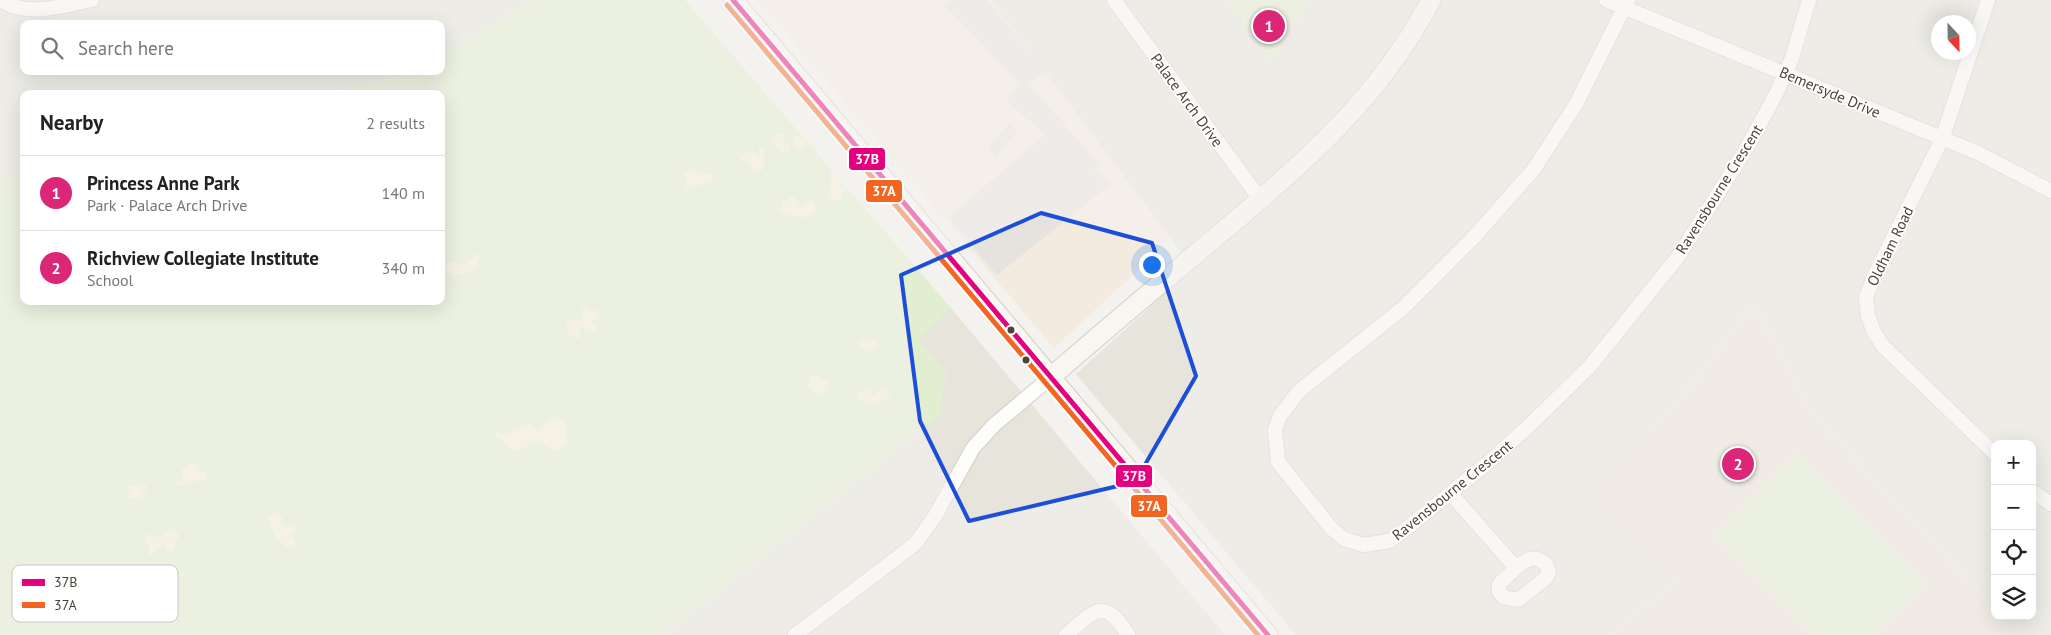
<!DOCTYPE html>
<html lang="en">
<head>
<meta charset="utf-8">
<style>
  :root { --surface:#fff; --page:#f2f2f2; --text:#222; --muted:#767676; --line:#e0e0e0; --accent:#db2777 }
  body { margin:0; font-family:"PT Sans",sans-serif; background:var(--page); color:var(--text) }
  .controls { position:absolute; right:15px; bottom:15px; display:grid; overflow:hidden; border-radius:10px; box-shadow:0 5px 20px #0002 }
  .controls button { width:45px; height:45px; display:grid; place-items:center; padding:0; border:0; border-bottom:1px solid var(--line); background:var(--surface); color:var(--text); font:25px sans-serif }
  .compass { position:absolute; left:1931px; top:15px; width:45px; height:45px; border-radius:50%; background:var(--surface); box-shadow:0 5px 20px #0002; rotate:158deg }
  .you { position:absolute; left:1151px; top:264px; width:18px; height:18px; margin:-12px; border:4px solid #fff; border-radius:50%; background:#1a73e8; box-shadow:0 0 0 8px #1a73e833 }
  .badge { display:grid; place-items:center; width:32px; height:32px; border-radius:50%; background:var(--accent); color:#fff; font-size:16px; font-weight:700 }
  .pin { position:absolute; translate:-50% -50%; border:2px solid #fff; box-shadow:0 1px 5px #0006 }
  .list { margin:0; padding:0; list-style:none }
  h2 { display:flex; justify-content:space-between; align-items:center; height:65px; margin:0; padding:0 20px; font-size:21px }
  h2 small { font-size:16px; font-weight:400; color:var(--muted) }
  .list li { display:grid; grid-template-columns:32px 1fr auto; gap:15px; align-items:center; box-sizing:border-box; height:75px; padding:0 20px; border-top:1px solid var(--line) }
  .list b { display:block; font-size:19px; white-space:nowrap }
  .list p { margin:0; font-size:16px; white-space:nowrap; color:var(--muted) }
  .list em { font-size:16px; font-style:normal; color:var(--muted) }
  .icon { flex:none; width:28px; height:28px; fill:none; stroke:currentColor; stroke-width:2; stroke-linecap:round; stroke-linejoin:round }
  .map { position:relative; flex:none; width:2051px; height:635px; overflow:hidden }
  .search { position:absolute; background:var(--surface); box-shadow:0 5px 20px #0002; left:20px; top:20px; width:425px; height:55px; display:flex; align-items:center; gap:12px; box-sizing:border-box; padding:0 18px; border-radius:10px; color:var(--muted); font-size:19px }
  .panel { position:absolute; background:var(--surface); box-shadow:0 5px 20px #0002; left:20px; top:90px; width:425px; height:215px; border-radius:10px }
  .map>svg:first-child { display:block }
  .residential { fill:#e7e4dc; fill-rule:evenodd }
  .commercial { fill:#f3ebdf }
  .education { fill:#eae5da }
  .green { fill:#e1eecf }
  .sand { fill:#f7f0da }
  .parking { fill:#e6e3df }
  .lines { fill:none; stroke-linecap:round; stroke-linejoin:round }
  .street-casing { stroke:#d2d0cb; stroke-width:16 }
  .secondary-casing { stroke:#d3cfc5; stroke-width:21 }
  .street { stroke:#fdfdfc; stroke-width:14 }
  .secondary { stroke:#f7f6f1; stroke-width:19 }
  .bus-1-casing { stroke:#fff; stroke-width:9 }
  .bus-2-casing { stroke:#fff; stroke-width:9 }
  .bus-1 { stroke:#e5007d; stroke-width:5 }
  .bus-2 { stroke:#f26522; stroke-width:5 }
  .marked { fill:none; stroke:#1d4ed8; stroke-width:4; stroke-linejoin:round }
  .bus-dot { fill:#4b4439; stroke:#fff; stroke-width:2 }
  .labels { text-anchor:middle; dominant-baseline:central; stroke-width:4; stroke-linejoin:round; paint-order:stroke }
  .street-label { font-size:15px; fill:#4b4439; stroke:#fff }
  .key { fill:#fff; stroke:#c9c7c4; stroke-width:1 }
  .key-label { font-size:14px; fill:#4b4439 }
  .line-badge { stroke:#fff; stroke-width:2 }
  .badge-label { font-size:14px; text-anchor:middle; font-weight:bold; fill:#fff }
</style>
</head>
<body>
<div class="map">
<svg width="2051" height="635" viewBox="0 0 2051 635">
  <rect width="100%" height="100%" fill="#f4f2ee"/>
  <!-- residential -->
  <path class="residential" d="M0,0H537L441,53V24H24V71H409L399,77L321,94H24V172L0,181Z
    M991,0H2051V635H2015L1998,616H2032V444H1995V612L1931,539L1815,417L1753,304L1695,381L1647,435L1676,581L1610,635H1296L1076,374L1193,268ZM1938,22H1968V52H1938Z
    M951,308L1225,635H663L873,467L940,407L939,403L946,374L918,339Z"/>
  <!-- commercial -->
  <path class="commercial" d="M758,0H991L1171,240L1054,348Z"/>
  <!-- education -->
  <path class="education" d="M1753,304L1815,417L1931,539L1995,612V616H1998L2015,635H1610L1676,581L1586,493L1647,435L1695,381Z"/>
  <!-- green -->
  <path class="green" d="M537,0H685L951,308L918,339L946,374L939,403L943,412L663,635H0V181L24,172V301H441V94H321L399,77L409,71H441V53Z
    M1227,0H1309L1271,61Z
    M1797,454L1926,585L1875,635H1813L1714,535Z"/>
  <!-- sand -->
  <path class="sand" d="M779,133L785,136L783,145L785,146L788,142L790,149L786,152H781L771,140L772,136Z
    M799,135L807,143L801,150L794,146L792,141L795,136Z
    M760,146L765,150L763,170L757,172L753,171L749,164L740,158L751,149L758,158L760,155L758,148Z
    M691,168L701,174L712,173L714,175L713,180L685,191L684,186L687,180L684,173Z
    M833,171L840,175L841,186L847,187L841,193L842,199L835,202L828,196L831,182L830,174Z
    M791,197L796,198L797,206L800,208L804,207L806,201L811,200L815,204V211C804,223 795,215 782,214L780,211L782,203Z
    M476,254H479L480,256L476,261L477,268C470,275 453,276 445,270V264L450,261L464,266Z
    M584,307H587L590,312L597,310L600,315L598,319L591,321L596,327L595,332L580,327L579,329L581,337L578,339L568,333L566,324L572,318L577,321L583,319L581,312Z
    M863,338L869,341L873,340L877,344V348L871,352L862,348L858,342Z
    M815,374L829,383L827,390L821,394L814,393L808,385L810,377Z
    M865,389L869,390L873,396L881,389H888L890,393L888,398C877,405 866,409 858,397L859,392Z
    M554,416L564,420L567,442L559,450C550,451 545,442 536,443C524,443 526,455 509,448L508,444L494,436L497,433L506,434L529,424L539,431L549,419Z
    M190,463L197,465L196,471H204L206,479L171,487L183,477L181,470Z
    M146,484L147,490L140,493L145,496L144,500L128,497L133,492L128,489V486Z
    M275,513L282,517L284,527L294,524L298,525L296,530L290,533L296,544L293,549C282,549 268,527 269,516Z
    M174,529L180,536L175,542L173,550L167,552L164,546L159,547L153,555H149V545L145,540L148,534H154L161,540L163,534Z"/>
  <!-- parking -->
  <path class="parking" d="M951,0H987L1046,71L1029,84L1101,166L1094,170L1111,184L997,275L948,218L1045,135L1006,100L1021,84L944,5Z
    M1009,123L1017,131L995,158L988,149Z"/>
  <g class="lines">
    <!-- street casing -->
    <g class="street-casing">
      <path id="street" d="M0,0C29,18 61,6 92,0
        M1114,0L1260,199
        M1606,0L1978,153L2051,191
        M1628,0L1576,104L1534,169L1474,237L1403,308L1299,391L1280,416L1275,430L1278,462L1331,528L1344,539L1364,545L1389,541L1397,536L1490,461L1532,423L1590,366L1677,258L1745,151L1777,92L1792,58L1809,0
        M1988,0L1942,139L1876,272L1866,297L1868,316L1874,332L1883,346L1995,454
        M2032,491L2051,504
        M1451,494L1516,568L1499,584V592L1503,597L1518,600L1545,579L1549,572L1546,564C1534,554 1527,559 1516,568
        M795,635L915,544L935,516L973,448L994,425L1051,377
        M1066,635C1093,612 1104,595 1128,635"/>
    </g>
    <!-- secondary casing -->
    <g class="secondary-casing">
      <path id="secondary" d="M733,0L1268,635
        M1051,377C1105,330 1161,283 1216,237C1301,165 1378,101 1431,0"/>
    </g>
    <!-- street -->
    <use href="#street" class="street"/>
    <!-- secondary -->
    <use href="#secondary" class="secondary"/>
    <!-- bus-1 casing -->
    <g class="bus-1-casing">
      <path id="bus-1" d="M733,0L1268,635"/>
    </g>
    <!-- bus-2 casing -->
    <g class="bus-2-casing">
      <path id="bus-2" d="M727,5L1258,635"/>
    </g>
    <!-- bus-1 -->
    <use href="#bus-1" class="bus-1"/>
    <!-- bus-2 -->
    <use href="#bus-2" class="bus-2"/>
  </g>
  <!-- marked area -->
  <path d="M0 0H2051V635H0ZM1041,213L1152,243L1196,376L1135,482L969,521L920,421L901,275Z" fill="#f4f2ee" fill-opacity=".55" fill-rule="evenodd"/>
  <path class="marked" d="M1041,213L1152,243L1196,376L1135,482L969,521L920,421L901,275Z"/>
  <!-- markers -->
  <g class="bus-dot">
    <circle cx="1011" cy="330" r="4.5"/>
    <circle cx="1026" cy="360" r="4.5"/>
  </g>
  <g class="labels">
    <!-- street labels -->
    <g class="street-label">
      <text transform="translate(1830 92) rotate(23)">Bemersyde Drive</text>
      <text transform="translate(1187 100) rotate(54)">Palace Arch Drive</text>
      <text transform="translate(1719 189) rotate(-58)">Ravensbourne Crescent</text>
      <text transform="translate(1890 246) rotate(-64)">Oldham Road</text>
      <text transform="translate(1452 490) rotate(-39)">Ravensbourne Crescent</text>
    </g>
  </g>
  <!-- legend -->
  <rect x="12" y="565" width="166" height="57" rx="8" class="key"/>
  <rect x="22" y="579" width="23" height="7" fill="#e5007d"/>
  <rect x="22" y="602" width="23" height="6" fill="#f26522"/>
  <g class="key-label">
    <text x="54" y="587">37B</text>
    <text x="54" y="610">37A</text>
  </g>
  <g class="line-badge">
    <rect x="848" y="147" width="38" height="24" rx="5" fill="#e5007d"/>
    <rect x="865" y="179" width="38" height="24" rx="5" fill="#f26522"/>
    <rect x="1115" y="464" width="38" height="24" rx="5" fill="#e5007d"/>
    <rect x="1130" y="494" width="38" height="24" rx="5" fill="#f26522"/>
  </g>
  <g class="badge-label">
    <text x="867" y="164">37B</text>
    <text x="884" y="196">37A</text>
    <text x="1134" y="481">37B</text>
    <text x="1149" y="511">37A</text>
  </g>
</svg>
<div class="controls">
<button>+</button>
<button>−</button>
<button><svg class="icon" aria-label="locate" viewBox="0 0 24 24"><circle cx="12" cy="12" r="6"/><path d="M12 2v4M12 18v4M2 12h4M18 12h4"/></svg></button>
<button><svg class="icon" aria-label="layers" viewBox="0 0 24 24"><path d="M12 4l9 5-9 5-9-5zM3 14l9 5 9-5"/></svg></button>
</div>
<svg class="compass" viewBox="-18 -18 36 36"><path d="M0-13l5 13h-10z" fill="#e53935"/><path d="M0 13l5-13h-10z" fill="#767676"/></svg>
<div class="you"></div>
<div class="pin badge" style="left:1269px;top:26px">1</div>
<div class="pin badge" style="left:1738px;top:464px">2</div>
<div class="search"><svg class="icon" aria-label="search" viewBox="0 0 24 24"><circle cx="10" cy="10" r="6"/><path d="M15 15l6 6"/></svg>Search here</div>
<section class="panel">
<h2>Nearby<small>2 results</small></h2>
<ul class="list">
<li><span class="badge">1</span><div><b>Princess Anne Park</b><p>Park · Palace Arch Drive</p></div><em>140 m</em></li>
<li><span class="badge">2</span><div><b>Richview Collegiate Institute</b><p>School</p></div><em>340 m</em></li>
</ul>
</section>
</div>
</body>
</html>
